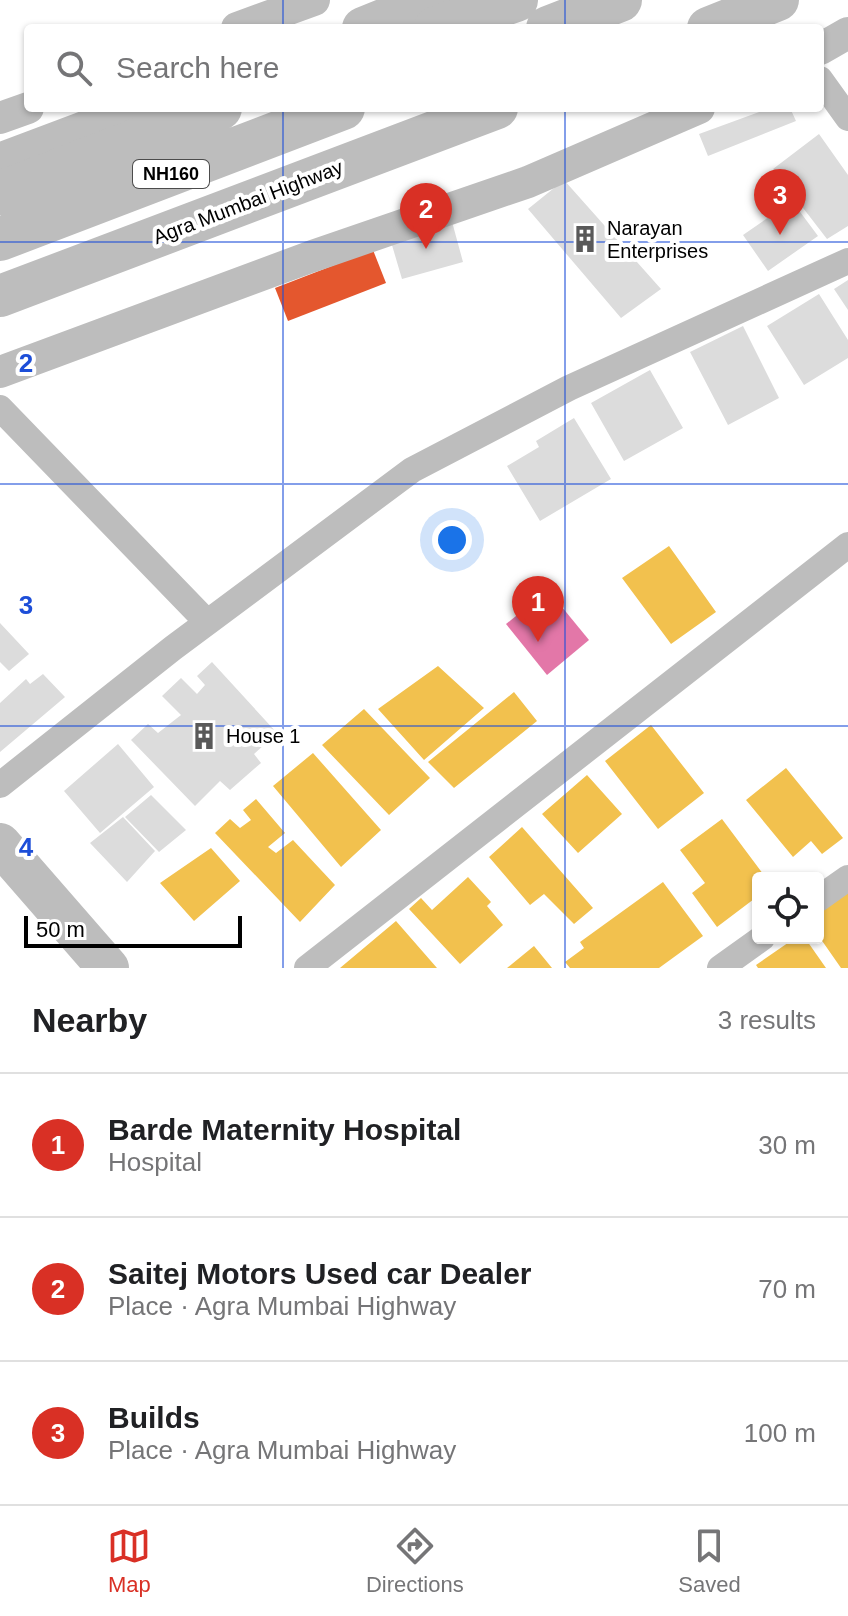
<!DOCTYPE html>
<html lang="en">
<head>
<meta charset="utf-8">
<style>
  :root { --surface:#fff; --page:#f2f2f2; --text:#202124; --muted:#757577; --line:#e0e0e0; --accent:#d93025 }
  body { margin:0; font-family:Helvetica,sans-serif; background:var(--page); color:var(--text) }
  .controls { position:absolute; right:24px; bottom:24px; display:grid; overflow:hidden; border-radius:8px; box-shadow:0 2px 6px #0004 }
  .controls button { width:72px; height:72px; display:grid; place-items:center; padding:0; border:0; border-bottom:2px solid var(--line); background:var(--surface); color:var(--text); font:40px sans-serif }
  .scale { position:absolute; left:24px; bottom:20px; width:218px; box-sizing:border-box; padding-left:8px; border:4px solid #000; border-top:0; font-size:22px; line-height:28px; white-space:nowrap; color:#000; -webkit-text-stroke:6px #fff; paint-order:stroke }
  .you { position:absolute; left:452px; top:540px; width:28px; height:28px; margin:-20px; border:6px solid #fff; border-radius:50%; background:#1a73e8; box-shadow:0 0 0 12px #1a73e833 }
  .badge { display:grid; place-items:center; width:52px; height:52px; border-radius:50%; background:var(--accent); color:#fff; font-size:26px; font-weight:700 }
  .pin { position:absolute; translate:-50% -66px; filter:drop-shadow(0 2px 4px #0008) }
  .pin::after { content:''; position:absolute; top:42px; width:28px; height:24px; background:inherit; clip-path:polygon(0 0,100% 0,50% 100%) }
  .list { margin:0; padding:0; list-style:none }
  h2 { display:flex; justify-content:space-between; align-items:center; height:104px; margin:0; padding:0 32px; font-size:34px }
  h2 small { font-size:26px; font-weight:400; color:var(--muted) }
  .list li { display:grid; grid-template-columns:52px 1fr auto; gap:24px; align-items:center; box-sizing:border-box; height:144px; padding:0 32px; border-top:2px solid var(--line) }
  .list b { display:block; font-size:30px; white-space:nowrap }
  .list p { margin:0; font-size:26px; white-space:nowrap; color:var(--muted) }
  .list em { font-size:26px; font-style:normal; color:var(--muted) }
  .icon { flex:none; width:44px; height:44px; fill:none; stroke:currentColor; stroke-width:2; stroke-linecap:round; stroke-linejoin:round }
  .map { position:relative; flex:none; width:848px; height:968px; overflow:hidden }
  .search { position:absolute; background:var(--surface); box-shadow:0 2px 6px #0004; left:24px; right:24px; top:24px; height:88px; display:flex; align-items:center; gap:20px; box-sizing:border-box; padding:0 28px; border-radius:8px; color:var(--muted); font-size:30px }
  .sheet { height:536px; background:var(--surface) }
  nav { display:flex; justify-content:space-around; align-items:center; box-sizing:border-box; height:112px; border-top:2px solid var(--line); background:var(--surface); font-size:22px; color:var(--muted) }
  nav a { display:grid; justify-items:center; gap:4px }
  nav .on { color:var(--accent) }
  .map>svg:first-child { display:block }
  .homes { fill:#f2c14e }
  .shops { fill:#e4572e }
  .health { fill:#e377a8 }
  .building { fill:#dcdcdc }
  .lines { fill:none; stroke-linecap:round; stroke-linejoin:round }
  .minor { stroke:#bdbdbd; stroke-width:26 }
  .tertiary { stroke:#bdbdbd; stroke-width:32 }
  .primary { stroke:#bdbdbd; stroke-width:42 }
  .motorway { stroke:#bdbdbd; stroke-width:44 }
  .grid { fill:none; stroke:#1d4ed8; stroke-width:2; stroke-opacity:0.55 }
  .labels { text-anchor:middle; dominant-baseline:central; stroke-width:8; stroke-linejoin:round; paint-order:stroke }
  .shield { fill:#fff; stroke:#4c4c4c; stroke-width:2 }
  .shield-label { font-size:18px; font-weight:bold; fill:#000 }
  .street-label { font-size:20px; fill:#000; stroke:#fff }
  .poi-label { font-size:20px; fill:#000; stroke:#fff; text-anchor:start }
  .grid-label { font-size:26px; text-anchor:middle; font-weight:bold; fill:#1d4ed8; stroke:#fff; stroke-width:8; stroke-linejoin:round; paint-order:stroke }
</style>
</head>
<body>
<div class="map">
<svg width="848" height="968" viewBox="0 0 848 968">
  <rect width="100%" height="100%" fill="#fff"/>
  <!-- homes -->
  <path class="homes" d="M669,546L716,612L671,644L622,578Z
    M438,666L484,708L424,760L378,709Z
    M514,692L537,721L454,788L428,762Z
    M364,709L430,778L389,815L322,745Z
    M651,725L704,793L658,829L605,761Z
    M313,753L381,830L341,867L273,786Z
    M786,768L843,838L822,854L811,841L793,857L746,800Z
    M587,775L622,814L578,853L542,814Z
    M256,799L285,833L268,847L276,853L293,840L335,885L300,922L215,833L230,819L240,828L251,820L243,810Z
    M722,819L766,878H758V896L717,927L692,893L705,883L680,850Z
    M522,827L593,908L574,924L544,894L530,905L489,857Z
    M211,848L240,881L194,921L160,883Z
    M468,877L491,902L487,906L503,925L460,964L409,909L421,898L432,910Z
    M663,882L703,936L659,968H570L565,962L584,948L580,942Z
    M848,891V968H841L818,935V913Z
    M396,921L437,968H340Z
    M795,938H805L826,968H758L756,965Z
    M534,946L552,968H507Z"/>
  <!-- shops -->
  <path class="shops" d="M373,250L386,283L288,321L275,288Z"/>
  <!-- health -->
  <path class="health" d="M548,590L589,640L547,675L506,624Z"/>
  <!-- building -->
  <path class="building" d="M770,108H790L796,121L708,156L699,134Z
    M819,134L848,175V226L827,239L773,169Z
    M564,180L661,289L621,318L528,209Z
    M792,201L818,236L768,271L743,235Z
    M451,218L463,262L402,279L389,235Z
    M848,280V310L834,289Z
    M819,294L848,340V358L804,385L767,326Z
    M743,326L779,398L728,425L690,352Z
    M650,370L683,428L624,461L591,403Z
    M574,418L611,479L540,521L507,466L539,447L536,441Z
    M0,623L29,654L9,671L0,662Z
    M212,662L277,733L254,754L261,763L230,790L220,781L195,806L131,740L148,724L158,733L181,715L162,696L181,678L197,694L205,685L197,676Z
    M43,674L65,697L0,752V703L26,679L30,684Z
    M118,744L154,787L100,833L64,791Z
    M151,795L186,830L159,852L125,817Z
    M123,817L155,851L127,882L90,843Z"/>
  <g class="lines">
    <!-- minor -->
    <path class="minor" d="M820,79L848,118
      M0,408L207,622
      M0,785L173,648L412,470L569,388L848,261
      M818,899L848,878
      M307,968L848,545
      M720,968L762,938"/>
    <!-- tertiary -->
    <path class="tertiary" d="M237,28L314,0
      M820,49L848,33
      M0,118L28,108
      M0,372L310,257L528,182L699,108"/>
    <!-- primary -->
    <path class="primary" d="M363,28L432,0
      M708,28L778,0
      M0,164L149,108
      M0,296L497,108
      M0,844L108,968"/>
    <!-- motorway -->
    <path class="motorway" d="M436,28L516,0
      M548,28L620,0
      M0,193L220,108
      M0,239L343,108"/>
  </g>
  <!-- grid -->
  <path class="grid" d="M283,0V28M565,0V28M283,108V968M565,108V968M0,242H848M0,484H848M0,726H848"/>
  <!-- icons -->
  <defs>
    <g id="building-bare" transform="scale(2.16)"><path d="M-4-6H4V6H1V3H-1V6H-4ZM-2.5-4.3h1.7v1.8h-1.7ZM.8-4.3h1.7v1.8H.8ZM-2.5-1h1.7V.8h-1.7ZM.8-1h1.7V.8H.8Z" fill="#595959" stroke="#fff" stroke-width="2.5" paint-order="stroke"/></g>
  </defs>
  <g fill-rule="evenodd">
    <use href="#building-bare" x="585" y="239"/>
    <use href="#building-bare" x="204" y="736"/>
  </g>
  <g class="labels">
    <!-- shield labels -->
    <rect class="shield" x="133" y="160" width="76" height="28" rx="6"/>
    <g class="shield-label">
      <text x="171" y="174">NH160</text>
    </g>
    <!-- street labels -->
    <g class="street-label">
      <text transform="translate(248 202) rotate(-21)">Agra Mumbai Highway</text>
    </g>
    <!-- poi labels -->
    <g class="poi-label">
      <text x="607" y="228">Narayan<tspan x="607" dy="23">Enterprises</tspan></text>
      <text x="226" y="736">House 1</text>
    </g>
  </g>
  <g class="grid-label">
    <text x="26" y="372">2</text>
    <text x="26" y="614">3</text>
    <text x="26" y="856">4</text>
  </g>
</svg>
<div class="controls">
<button><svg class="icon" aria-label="locate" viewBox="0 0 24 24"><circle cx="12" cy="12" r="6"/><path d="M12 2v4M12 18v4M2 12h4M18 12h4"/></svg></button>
</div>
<div class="scale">50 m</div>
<div class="you"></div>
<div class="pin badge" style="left:538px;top:642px">1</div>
<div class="pin badge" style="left:426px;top:249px">2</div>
<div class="pin badge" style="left:780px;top:235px">3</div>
<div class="search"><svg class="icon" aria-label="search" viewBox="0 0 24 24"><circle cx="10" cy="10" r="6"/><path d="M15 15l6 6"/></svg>Search here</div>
</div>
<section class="sheet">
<h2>Nearby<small>3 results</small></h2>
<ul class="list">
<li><span class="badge">1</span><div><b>Barde Maternity Hospital</b><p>Hospital</p></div><em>30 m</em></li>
<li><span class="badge">2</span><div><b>Saitej Motors Used car Dealer</b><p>Place · Agra Mumbai Highway</p></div><em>70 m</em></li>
<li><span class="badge">3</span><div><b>Builds</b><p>Place · Agra Mumbai Highway</p></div><em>100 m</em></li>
</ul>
</section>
<nav>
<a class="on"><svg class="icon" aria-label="map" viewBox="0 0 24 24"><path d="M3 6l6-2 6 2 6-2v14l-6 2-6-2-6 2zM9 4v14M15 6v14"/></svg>Map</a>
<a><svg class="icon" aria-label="directions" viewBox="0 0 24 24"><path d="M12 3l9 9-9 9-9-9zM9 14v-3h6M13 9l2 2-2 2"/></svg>Directions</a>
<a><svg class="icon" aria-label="saved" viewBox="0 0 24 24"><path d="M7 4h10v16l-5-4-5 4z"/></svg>Saved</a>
</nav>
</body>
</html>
